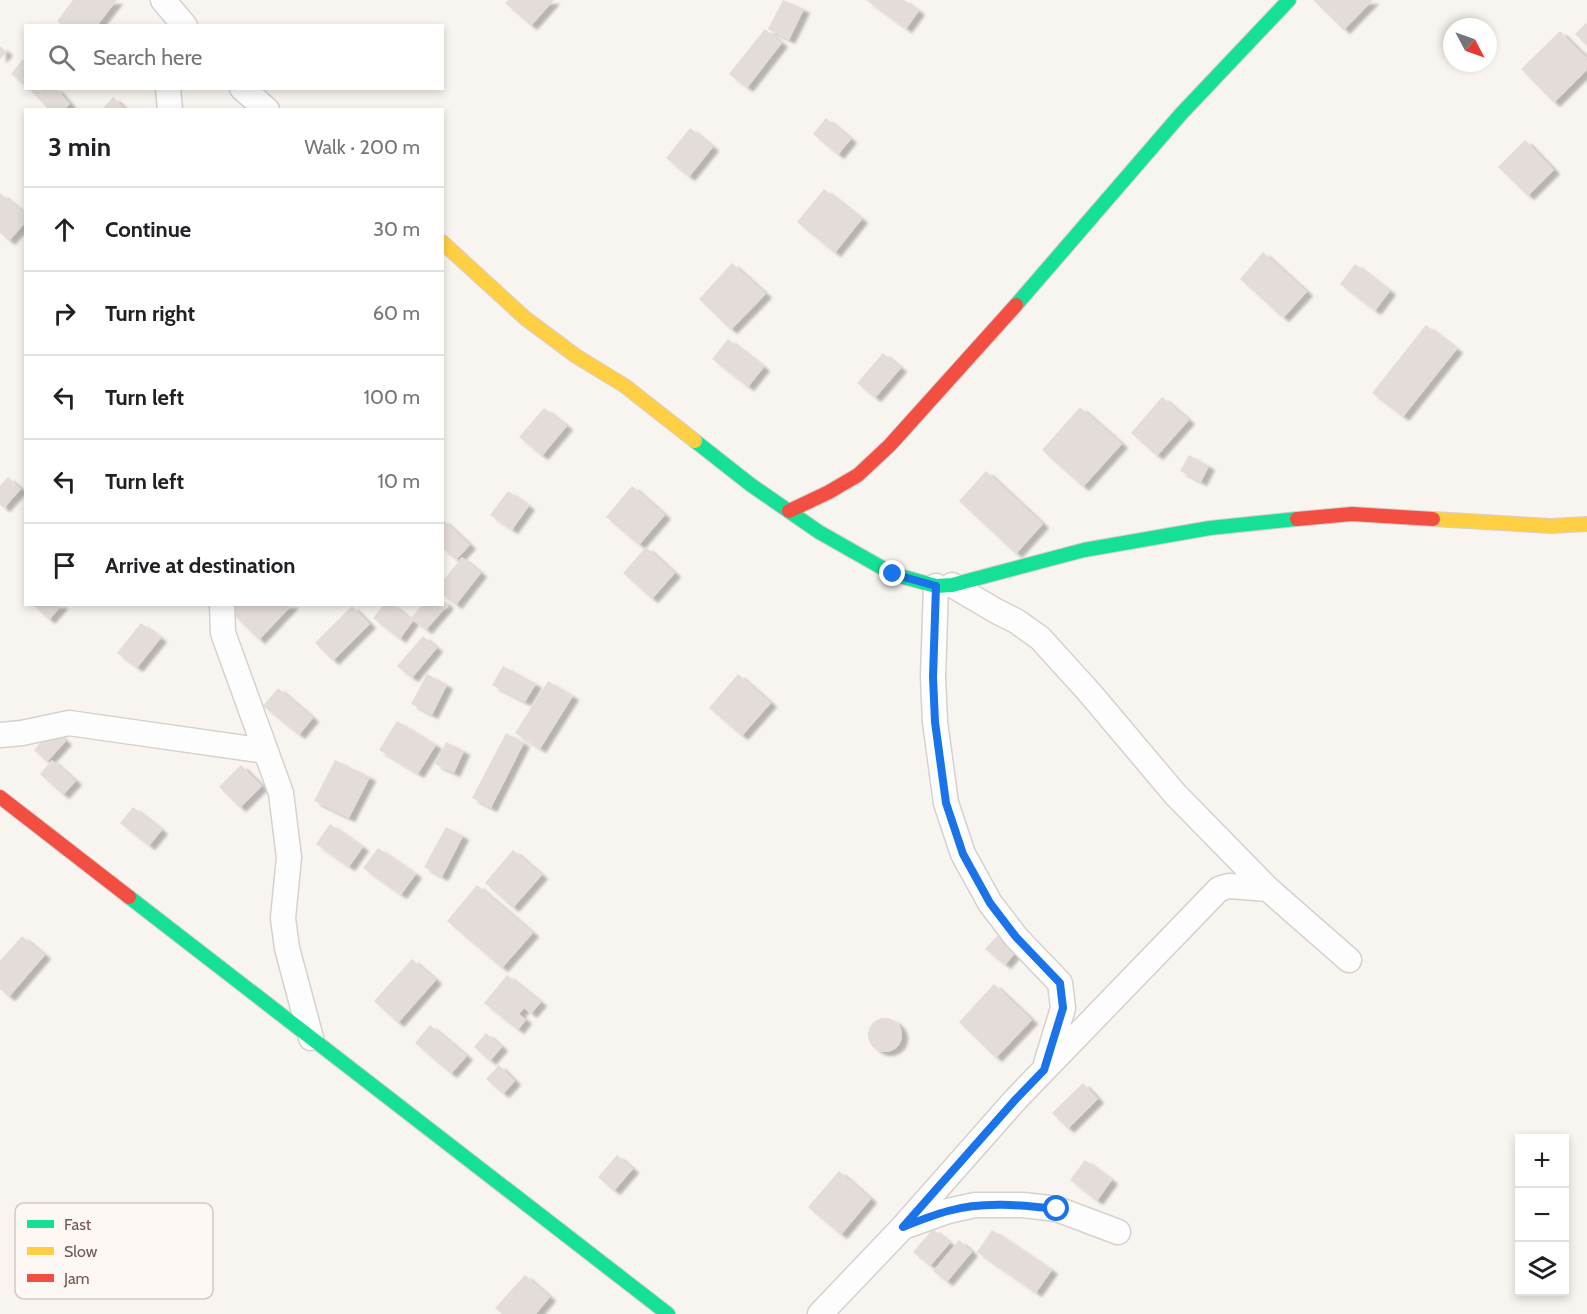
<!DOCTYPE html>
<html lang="en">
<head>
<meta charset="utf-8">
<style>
  :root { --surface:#fff; --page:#f2f2f2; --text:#202124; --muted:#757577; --line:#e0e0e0 }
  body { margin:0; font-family:Cabin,sans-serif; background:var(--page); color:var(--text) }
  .controls { position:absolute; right:18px; bottom:18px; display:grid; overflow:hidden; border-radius:0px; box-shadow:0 3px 9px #0003 }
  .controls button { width:54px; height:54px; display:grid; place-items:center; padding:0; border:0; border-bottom:2px solid var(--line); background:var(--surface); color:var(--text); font:30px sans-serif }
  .compass { position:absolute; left:1443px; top:18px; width:54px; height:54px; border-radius:50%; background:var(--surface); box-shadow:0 3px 9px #0003; rotate:131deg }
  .stop { position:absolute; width:18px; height:18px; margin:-14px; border:4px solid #1a73e8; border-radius:50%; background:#fff }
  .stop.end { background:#1a73e8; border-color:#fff; box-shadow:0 2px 6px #0008 }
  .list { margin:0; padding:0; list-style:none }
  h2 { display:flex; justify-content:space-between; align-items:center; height:78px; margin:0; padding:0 24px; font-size:26px }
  h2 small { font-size:20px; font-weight:400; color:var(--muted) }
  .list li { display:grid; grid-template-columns:39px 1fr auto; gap:18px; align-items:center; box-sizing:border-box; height:84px; padding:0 24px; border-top:2px solid var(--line) }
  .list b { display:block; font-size:22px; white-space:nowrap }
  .list em { font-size:20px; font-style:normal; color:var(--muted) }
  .icon { flex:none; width:33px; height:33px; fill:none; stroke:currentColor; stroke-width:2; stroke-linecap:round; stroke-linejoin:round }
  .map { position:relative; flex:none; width:1587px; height:1314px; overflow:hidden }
  .search { position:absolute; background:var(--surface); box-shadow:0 3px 9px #0003; left:24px; top:24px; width:420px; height:66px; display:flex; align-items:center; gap:15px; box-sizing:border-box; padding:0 21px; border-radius:0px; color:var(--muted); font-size:22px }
  .panel { position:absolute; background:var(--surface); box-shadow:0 3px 9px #0003; left:24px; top:108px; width:420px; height:498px; border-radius:0px }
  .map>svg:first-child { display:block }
  .building { fill:#e4dcd8; filter:url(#shadow) }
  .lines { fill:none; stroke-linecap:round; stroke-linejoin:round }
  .street-casing { stroke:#d7d1ce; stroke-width:27 }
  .fast-casing { stroke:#d8cfcc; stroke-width:16 }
  .slow-casing { stroke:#d8cfcc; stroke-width:16 }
  .jam-casing { stroke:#d8cfcc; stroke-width:16 }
  .street { stroke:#fefdfd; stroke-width:24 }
  .fast { stroke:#16e098; stroke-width:14 }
  .slow { stroke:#ffcf43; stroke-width:14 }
  .jam { stroke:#f24e42; stroke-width:14 }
  .route { stroke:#1a73e8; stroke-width:8 }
  .key { fill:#fdf8f3; stroke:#d4c8c3; stroke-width:1.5 }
  .key-label { font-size:16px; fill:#745852 }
</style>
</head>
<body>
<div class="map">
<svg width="1587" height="1314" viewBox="0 0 1587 1314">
  <defs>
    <filter id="shadow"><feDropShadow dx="6" dy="4" stdDeviation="1.5" flood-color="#0004"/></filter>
  </defs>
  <rect width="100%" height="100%" fill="#f8f4f0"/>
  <!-- building -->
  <path class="building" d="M73,0H117L97,26H63L57,21Z
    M508,0H554L531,26L505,3Z
    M783,0L804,9L789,40L768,29Z
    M866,0H904L919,11L906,29Z
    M1313,0H1373L1344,30Z
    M1587,22V46L1575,34Z
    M765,29L782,43L747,88L729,74Z
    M1560,31L1587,58V70L1554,103L1521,69Z
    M0,46L7,52L0,59Z
    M23,59L26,62V86L11,74Z
    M28,88H40L35,95Z
    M44,88H56L70,104L64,110H49L36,96Z
    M113,97L126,110H101Z
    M826,118L851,139L838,155L813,134Z
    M690,128L713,147L689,177L666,158Z
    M1525,140L1554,170L1528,196L1498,167Z
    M824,189L862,219L835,253L797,222Z
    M0,193L26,214V222L9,241L0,233Z
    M1263,252L1307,292L1283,318L1240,279Z
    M732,263L766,294L731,330L699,299Z
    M1355,264L1390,291L1375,311L1340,284Z
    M1426,325L1457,349L1403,417L1372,393Z
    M728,339L764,367L748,387L712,359Z
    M883,353L901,368L875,398L857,383Z
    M1162,397L1189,420L1157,456L1131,433Z
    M1080,407L1122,444L1083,487L1042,450Z
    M544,408L567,426L542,456L519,437Z
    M1189,455L1209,466L1201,482L1180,471Z
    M986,471L1043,524L1016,554L959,501Z
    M8,477L21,489L4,508L0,505V486Z
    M632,486L665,515L639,545L606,517Z
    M508,491L529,506L512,530L490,515Z
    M442,519L470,545L456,560L442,548Z
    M646,547L675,573L652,599L623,573Z
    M462,557L481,573L456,605L442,594V582Z
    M442,599L448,605L426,630L411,618L423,604H442Z
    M32,604H63L49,620Z
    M229,604H293L259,640L226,607Z
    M384,604H392L413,621L400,639L373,618Z
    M352,606L370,624L333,661L315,643Z
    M141,623L161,638L137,668L117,653Z
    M423,636L437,648L412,678L397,666Z
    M503,666L536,684L525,702L492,685Z
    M427,674L447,685L432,715L411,704Z
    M738,674L771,703L742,736L709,708Z
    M548,681L573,696L540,749L515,733Z
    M278,688L313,718L299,735L263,706Z
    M397,721L436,745L418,774L379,750Z
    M52,729L66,741L47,762L34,750Z
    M506,733L524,743L491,808L472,798Z
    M446,742L464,751L454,773L435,764Z
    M52,760L76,781L63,795L40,774Z
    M335,760L370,777L349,818L314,801Z
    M241,765L262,786L240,808L219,787Z
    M133,807L162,830L149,846L120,823Z
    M330,824L363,847L349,867L316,844Z
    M446,827L463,836L442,877L424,867Z
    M378,848L416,874L401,895L363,868Z
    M513,850L542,875L513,908L485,883Z
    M477,885L533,933L502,968L447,921Z
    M998,935L1017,951L1005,965L985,949Z
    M22,936L45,955L9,997L0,989V961Z
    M412,959L436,980L398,1023L374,1001Z
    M507,975L541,1002L531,1014L524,1008L519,1014L526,1020L518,1030L484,1003Z
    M994,984L1032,1020L996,1058L959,1022Z
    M868 1035a17 17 0 1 1 34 0a17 17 0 1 1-34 0Z
    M430,1025L467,1056L451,1074L415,1043Z
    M486,1033L502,1047L490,1061L474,1047Z
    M499,1065L515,1081L503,1094L486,1079Z
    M1083,1083L1098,1099L1068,1129L1052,1113Z
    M617,1155L633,1169L614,1191L598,1177Z
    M1085,1160L1112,1180L1097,1201L1070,1180Z
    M839,1171L871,1199L841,1235L808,1207Z
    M933,1229L950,1243L930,1266L913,1252Z
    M992,1230L1052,1270L1036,1293L977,1252Z
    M959,1240L972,1252L947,1282L933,1271Z
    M525,1275L550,1297L536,1314H502L495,1308Z"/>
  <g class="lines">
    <!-- street casing -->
    <g class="street-casing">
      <path id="street" d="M163,0L185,26
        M168,88L170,110
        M242,88L267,110
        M952,585L996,611L1016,621L1040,638L1089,692L1175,794L1268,889L1349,960
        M936,586L933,677L935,722L946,803L963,854L990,903L1016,937L1060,983L1063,1008L1046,1064
        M222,604L223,633L281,793L289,857L283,918L287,948L311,1038
        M0,735L22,733L69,723L265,751
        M906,1226L948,1211L975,1205H1023L1057,1209L1118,1232
        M820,1314L903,1227L1016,1099L1219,889L1229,886L1268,889"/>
    </g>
    <!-- fast casing -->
    <g class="fast-casing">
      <path id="fast" d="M1016,305L1181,114L1289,0
        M695,441L751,485L819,532L893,574L936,586L952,585L1084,550L1210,528L1297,519
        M129,897L668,1314"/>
    </g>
    <!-- slow casing -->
    <g class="slow-casing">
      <path id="slow" d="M442,242L525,318L576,356L625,386L695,441
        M1433,519L1551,526L1587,524"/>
    </g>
    <!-- jam casing -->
    <g class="jam-casing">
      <path id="jam" d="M789,511L829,492L858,475L890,445L1016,305
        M1297,519L1352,514L1433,519
        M0,797L129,897"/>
    </g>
    <!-- street -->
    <use href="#street" class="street"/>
    <!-- fast -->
    <use href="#fast" class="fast"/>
    <!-- slow -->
    <use href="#slow" class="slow"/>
    <!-- jam -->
    <use href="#jam" class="jam"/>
  </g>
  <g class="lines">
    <!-- route -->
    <path class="route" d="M893,574L936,586L933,677L935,722L946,803L963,854L990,903L1016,937L1060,983L1063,1008L1044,1070L1016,1099L903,1227C918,1221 933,1215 948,1211C983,1201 1021,1205 1057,1209"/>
  </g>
  <!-- legend -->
  <rect x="15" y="1203" width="198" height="96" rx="9" class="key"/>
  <rect x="27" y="1220" width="27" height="8" fill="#16e098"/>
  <rect x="27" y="1247" width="27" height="8" fill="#ffcf43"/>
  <rect x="27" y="1274" width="27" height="8" fill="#f24e42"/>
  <g class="key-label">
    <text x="64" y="1230">Fast</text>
    <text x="64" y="1257">Slow</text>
    <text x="64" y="1284">Jam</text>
  </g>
</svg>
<div class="controls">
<button>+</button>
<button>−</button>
<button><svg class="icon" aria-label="layers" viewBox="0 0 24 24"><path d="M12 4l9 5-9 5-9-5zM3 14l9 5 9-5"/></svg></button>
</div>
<svg class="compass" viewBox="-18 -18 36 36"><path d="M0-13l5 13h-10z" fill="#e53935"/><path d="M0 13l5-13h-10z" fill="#757577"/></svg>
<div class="stop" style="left:1057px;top:1209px"></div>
<div class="stop end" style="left:893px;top:574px"></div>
<div class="search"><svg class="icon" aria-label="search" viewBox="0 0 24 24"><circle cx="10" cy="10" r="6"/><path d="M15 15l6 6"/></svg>Search here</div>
<section class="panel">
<h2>3 min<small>Walk · 200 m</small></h2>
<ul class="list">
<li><svg class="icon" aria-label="ahead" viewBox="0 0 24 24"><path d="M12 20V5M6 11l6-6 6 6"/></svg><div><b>Continue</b></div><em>30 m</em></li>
<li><svg class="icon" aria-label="right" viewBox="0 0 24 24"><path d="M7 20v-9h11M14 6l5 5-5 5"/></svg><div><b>Turn right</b></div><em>60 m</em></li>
<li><svg class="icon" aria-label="left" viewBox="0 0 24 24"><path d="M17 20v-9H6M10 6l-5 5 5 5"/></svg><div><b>Turn left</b></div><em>100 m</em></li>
<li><svg class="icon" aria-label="left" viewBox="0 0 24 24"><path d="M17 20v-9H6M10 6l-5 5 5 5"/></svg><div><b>Turn left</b></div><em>10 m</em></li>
<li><svg class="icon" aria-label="arrive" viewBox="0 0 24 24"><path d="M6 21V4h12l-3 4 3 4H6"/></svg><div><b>Arrive at destination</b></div></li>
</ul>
</section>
</div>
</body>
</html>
